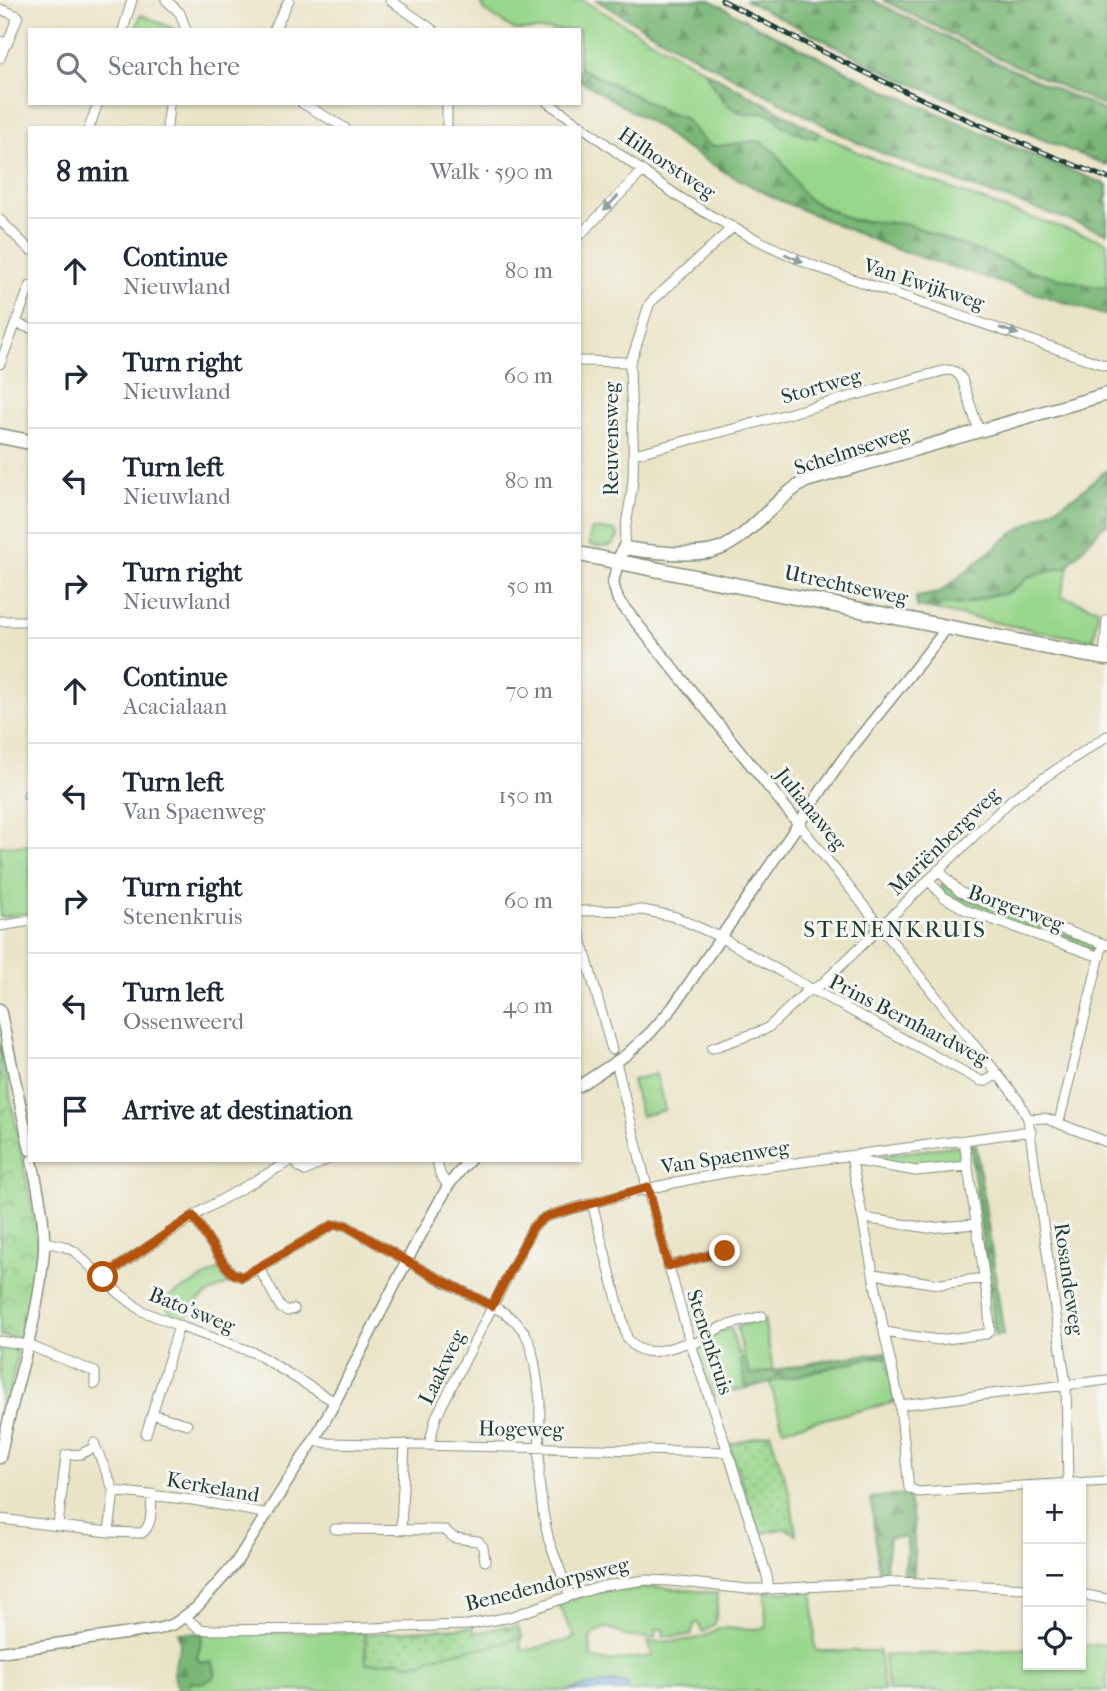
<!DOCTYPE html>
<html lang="en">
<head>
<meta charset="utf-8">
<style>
  :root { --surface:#fff; --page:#f6f6f7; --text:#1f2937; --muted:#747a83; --line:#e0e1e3 }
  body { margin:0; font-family:"IM FELL French Canon",serif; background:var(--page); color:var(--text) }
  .controls { position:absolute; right:21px; bottom:21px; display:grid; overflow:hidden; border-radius:0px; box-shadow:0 2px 5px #0004 }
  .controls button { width:63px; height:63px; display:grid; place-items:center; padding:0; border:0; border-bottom:2px solid var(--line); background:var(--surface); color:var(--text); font:35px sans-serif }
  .stop { position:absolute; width:21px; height:21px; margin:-16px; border:5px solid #b45309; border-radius:50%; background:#fff }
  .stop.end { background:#b45309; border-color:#fff; box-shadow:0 2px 7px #0008 }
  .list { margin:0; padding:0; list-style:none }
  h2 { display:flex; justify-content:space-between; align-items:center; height:91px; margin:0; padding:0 28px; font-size:30px }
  h2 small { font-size:23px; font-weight:400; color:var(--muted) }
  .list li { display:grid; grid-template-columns:46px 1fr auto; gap:21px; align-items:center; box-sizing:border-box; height:105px; padding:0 28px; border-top:2px solid var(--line) }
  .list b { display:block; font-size:26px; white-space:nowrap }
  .list p { margin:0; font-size:23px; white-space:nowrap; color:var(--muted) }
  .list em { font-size:23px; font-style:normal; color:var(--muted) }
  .icon { flex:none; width:38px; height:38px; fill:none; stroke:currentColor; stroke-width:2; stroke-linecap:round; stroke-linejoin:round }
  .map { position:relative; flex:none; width:1107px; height:1691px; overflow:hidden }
  .search { position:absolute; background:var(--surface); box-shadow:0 2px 5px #0004; left:28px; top:28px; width:553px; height:77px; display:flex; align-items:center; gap:18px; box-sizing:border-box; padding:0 24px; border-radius:0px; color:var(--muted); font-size:26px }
  .panel { position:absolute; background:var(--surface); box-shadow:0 2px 5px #0004; left:28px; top:126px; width:553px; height:1036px; border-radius:0px }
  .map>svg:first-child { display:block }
  .grass { fill:#98d68b; stroke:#5c8a60; stroke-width:2 }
  .forest { fill:url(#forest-firs); stroke:#4c7a56; stroke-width:2 }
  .park { fill:url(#park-crowns); stroke:#5c8a60; stroke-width:2 }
  .garden { fill:url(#garden-dots); stroke:#5c8a60; stroke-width:2 }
  .water { fill:url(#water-rules); stroke:#4c748c; stroke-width:2 }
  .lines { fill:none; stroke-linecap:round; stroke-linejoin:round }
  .minor-casing { stroke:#84907e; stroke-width:11 }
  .tertiary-casing { stroke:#84907e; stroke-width:13 }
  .secondary-casing { stroke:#84907e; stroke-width:15 }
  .primary-casing { stroke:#84907e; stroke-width:17 }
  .minor { stroke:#fff; stroke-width:9 }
  .tertiary { stroke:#fff; stroke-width:10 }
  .secondary { stroke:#fff; stroke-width:12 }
  .primary { stroke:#fff; stroke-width:14 }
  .rail-casing { stroke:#1f3d34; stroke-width:5 }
  .rail { stroke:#f6f6f2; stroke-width:2.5; stroke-dasharray:8; stroke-linecap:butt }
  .oneway { fill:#8f9e9a }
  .route { stroke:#b45309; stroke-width:9 }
  .labels { text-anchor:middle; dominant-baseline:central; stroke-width:6; stroke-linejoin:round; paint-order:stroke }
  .street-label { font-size:21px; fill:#1f3d34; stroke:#f6f6f2 }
  .neighbourhood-label { font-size:23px; letter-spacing:2px; fill:#1f3d34; stroke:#f6f6f2 }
</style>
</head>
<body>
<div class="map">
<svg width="1107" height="1691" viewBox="0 0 1107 1691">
  <defs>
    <pattern id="forest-firs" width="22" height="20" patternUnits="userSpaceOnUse" patternTransform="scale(1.75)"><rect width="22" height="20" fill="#7ab777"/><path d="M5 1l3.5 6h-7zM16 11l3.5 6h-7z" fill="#639662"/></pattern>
    <pattern id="park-crowns" width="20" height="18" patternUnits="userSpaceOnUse" patternTransform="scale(1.75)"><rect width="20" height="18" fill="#98d68b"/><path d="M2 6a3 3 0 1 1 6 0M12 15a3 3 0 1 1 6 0" fill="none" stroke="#7baf72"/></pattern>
    <pattern id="garden-dots" width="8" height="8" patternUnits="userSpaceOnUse" patternTransform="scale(1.75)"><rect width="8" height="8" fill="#98d68b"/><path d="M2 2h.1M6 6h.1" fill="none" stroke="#7baf72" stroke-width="1.8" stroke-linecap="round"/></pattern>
    <pattern id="water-rules" width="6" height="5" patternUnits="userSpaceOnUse" patternTransform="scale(1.75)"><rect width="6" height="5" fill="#78aae4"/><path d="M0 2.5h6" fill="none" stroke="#628cba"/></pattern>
  </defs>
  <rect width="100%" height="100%" fill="#f6f6f2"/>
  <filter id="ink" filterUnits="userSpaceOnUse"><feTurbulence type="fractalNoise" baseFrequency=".0143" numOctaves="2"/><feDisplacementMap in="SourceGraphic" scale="14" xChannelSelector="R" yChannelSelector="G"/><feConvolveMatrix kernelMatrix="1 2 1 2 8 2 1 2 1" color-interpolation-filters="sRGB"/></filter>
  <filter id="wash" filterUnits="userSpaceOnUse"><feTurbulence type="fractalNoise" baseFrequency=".00686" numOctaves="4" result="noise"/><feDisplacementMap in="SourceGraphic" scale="28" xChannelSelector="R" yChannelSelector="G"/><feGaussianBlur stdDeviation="1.57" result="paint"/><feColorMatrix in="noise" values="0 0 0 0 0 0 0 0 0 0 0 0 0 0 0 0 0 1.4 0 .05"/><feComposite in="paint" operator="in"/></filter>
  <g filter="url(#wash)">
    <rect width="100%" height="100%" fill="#eae4c7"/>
    <!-- grass -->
    <path class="grass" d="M485,0H582L705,71L713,87L746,114L763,112L774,116L783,126L816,138L819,133L866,156L898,169L1008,210L1107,242V287L1092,286L1031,271L907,224L852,220L843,216L806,198L776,153L765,144L755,141L719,146H711L702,139L684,118L667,113L619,87L579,68V30H515L485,11L482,5Z
      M592,529L611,530L617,532L618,536C612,550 603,547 590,545V536Z
      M1070,563L1061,596L1098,609L1094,640L1047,633L935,610L941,605H955L969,603L991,595L1004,594L1019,586L1027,577L1066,567Z
      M30,845V913L0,917V846Z
      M943,883L961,896L1093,944V949L1092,950L965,906L949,897L941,888Z
      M656,1074L665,1110L641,1116L632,1080Z
      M961,1145L963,1162L917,1168L871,1161V1157Z
      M220,1269L229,1283C205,1296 197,1296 184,1322L173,1318L163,1300Z
      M764,1319L773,1371L749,1376L740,1359L746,1388L713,1396L696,1348L722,1331L731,1328L738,1354L743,1353L737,1327Z
      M0,1346L15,1347L17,1359L0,1435Z
      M874,1357L887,1358L895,1402L783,1429L770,1382Z
      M655,1587L717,1593V1610L715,1624L703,1632L698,1623H695L691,1635L664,1637L663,1629H656L655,1638C647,1638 639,1638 631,1637C613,1634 610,1618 590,1638L591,1655L594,1659L607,1661L653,1656L648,1642C670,1641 701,1644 718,1628L763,1629L766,1625L765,1592L813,1591L815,1646L817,1651H879L884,1691H626L628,1686L618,1682L591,1685L566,1691H190V1682L211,1679L216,1674L197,1658C198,1649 203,1643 202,1634L365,1632L366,1664L400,1660L406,1664L425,1662L430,1657L477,1648H486L522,1637L520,1645L522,1649L528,1650L575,1638L558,1604L591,1593L615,1588L621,1591Z
      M1107,1644V1691H888L884,1656L1028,1649V1665H1081V1646Z"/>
    <!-- forest -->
    <path class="forest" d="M596,0H710L762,29L887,91L1054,164L1107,185V233L975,188L899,160L854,141L671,44Z
      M745,0H872L998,63L1107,112V165L1051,143L897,77Z
      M883,0H1107V107L999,58Z
      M579,68L619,87L667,113L684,118L702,139L711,146H719L755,141L762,142L776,153L806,198L827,209L852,220L907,224L1031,271L1092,286L1107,287V316L892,248L779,200L728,174L679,144L658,127L579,80Z
      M705,71L819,133L816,138C805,136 794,133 785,127C780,124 777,119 773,116C763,109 756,115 746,114C725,110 714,88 705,71Z
      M1107,470V524L1103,526L1066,567L1027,577L1019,587L1004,594L991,595L969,603L955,605H941L935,610L917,607L916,597L939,593L1009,536L1078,494Z
      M970,1144H976L1004,1335L995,1336Z
      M885,1352L887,1358L874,1357L746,1388L740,1359L745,1357L750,1375L828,1360Z
      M906,1494C916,1509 914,1556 914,1576H902L906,1560L907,1539L906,1538L889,1537L885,1575H879L871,1498Z
      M178,1632L202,1634C203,1643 198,1649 197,1658L200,1662H212L215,1669L214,1677L204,1683L190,1682V1691H177C176,1683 173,1675 174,1667C176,1654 184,1645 178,1632Z"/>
    <!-- park -->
    <path class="park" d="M141,15L173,28L172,30H135Z
      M0,1042L39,1245L27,1338L0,1336Z"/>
    <!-- garden -->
    <path class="garden" d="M770,1433L789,1491L796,1534L785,1528L759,1534L729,1445Z
      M506,1626L507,1629L517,1626L522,1637L486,1648H476L430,1657L425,1662L406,1664L400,1660L366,1664L365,1634L473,1627L475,1633Z"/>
    <!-- water -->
    <path class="water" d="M623,1682L628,1683L626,1691H566L603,1683Z"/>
  </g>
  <g filter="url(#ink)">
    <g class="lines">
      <!-- minor casing -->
      <g class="minor-casing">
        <path id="minor" d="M166,0L180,13L186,30
          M390,0L433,30
          M0,9L18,16L7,44L0,41
          M123,30L132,0
          M274,30L289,0
          M0,58L6,43
          M302,103L345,128
          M548,103C595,133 637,170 684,200C725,225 770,247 814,266L1107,366
          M89,128L98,103
          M167,128L169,103
          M447,128V103
          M0,220L30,250
          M579,236L643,171
          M17,324L30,328
          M579,361L630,362
          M0,364L30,286
          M634,454L737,428L946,370C954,370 957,372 962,379L979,431
          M624,548C624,524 632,501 633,478C635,439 630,401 630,362C639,343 642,323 650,303L733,227
          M0,621H30
          M1104,657L1107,620
          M28,795H30
          M798,823L1019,1101L1028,1119L1066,1385L1068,1486
          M938,870L960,892L973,898L1107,945
          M928,880L944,897L968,911L1100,957
          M579,911L643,910L676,917L720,937L813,990L981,1081H986L998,1074
          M0,926L30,921
          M579,931L612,1050
          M712,1048L764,1030L770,1026L805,993L822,984L1012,799L1107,736
          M616,1062L647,1187L690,1342L728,1452L767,1576L769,1589
          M1028,1119L1045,1118L1107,1142
          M1059,1122L1101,951
          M851,1156L884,1332L900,1405L909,1488L918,1492L1107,1481
          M853,1157L863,1162L916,1171L968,1166
          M295,1160L300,1168L305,1171L326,1160
          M437,1160L440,1174L448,1186
          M592,1203L627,1338C643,1362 667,1348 690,1342
          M193,1216L224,1264L232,1273L242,1277L259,1268
          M863,1218L928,1228L976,1224
          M45,1242L63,1246L74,1251L120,1294L142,1311L179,1326L255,1353L335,1402
          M668,1266L725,1251
          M874,1274L931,1283L941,1284L984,1278
          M103,1277L205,1209L292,1160
          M294,1309L288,1311L281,1308L259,1268L333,1225H345L424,1271L505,1313L516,1322L525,1333L531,1346L535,1366L540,1400L539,1480L543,1513L549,1541L570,1596
          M179,1326L152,1414L187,1424
          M884,1332L938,1340L986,1334L990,1330L988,1302L964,1141
          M0,1341L28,1345L95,1372V1384
          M691,1346L721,1327L762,1316
          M900,1405L1107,1380
          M146,1434L152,1414
          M314,1440L328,1443L728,1452
          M94,1443L114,1491L109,1532
          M429,1445L436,1417L533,1227L545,1217C608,1197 670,1182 735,1171L1031,1131
          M114,1491L193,1500L268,1514
          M0,1519L109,1532L142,1533C153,1526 151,1507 152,1494
          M58,1526L66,1455L81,1454L95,1447
          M335,1529L445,1530L454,1538L478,1541L483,1547L485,1561
          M401,1529L405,1444
          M1081,1594L1107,1599
          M185,1617L200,1629L209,1630L335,1629L468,1625L510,1617L570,1596L603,1586L646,1580L671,1581L747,1589H769L897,1582L1028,1588"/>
      </g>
      <!-- tertiary casing -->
      <g class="tertiary-casing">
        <path id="tertiary" d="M618,562L613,583L618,600L798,823
          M0,1009L30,1150
          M579,1086L626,1055L651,1032L673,1007L845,756L940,637L945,627
          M0,1458C12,1397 33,1339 41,1278C42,1266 45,1253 44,1240C44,1214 37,1186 32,1160
          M0,1652L158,1629L174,1624L196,1608L235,1564L314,1440L335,1402L413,1249L448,1186L463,1167L470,1160"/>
      </g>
      <!-- secondary casing -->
      <g class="secondary-casing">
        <path id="secondary" d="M618,562L624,548C648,552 694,557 716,550C725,548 733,542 740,537C763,519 781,495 806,481L1107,394"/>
      </g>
      <!-- primary casing -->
      <g class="primary-casing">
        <path id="primary" d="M0,436L30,442
          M579,554L1077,653L1107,658"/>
      </g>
      <!-- minor -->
      <use href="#minor" class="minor"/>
      <!-- tertiary -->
      <use href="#tertiary" class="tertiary"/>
      <!-- secondary -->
      <use href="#secondary" class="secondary"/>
      <!-- primary -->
      <use href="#primary" class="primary"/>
      <!-- rail casing -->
      <g class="rail-casing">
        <path id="rail" d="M722,0C847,67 975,126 1107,178"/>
      </g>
      <!-- rail -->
      <use href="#rail" class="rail"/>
    </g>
    <!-- one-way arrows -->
    <defs><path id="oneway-solid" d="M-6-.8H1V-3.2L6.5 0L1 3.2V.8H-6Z" transform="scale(1.75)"/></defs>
    <g class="oneway">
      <use href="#oneway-solid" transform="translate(611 203) rotate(135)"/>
      <use href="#oneway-solid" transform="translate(794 258) rotate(23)"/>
      <use href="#oneway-solid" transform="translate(1009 331) rotate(19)"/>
    </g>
  </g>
  <g class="lines" filter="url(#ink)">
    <!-- route -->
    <path class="route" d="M103,1277L193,1216L224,1264L232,1273L242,1277L333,1225H345L424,1271L492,1306L533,1227L545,1217L648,1187L668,1266L725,1251"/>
  </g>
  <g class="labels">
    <!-- street labels -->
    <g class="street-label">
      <text transform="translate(667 163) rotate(34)">Hilhorstweg</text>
      <text transform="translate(924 284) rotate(18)">Van Ewijkweg</text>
      <text transform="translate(821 386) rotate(-16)">Stortweg</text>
      <text transform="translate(611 439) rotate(-90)">Reuvensweg</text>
      <text transform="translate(852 450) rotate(-18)">Schelmseweg</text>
      <text transform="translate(846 585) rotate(12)">Utrechtseweg</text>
      <text transform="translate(811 809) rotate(51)">Julianaweg</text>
      <text transform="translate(944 841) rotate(-44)">Mariënbergweg</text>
      <text transform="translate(1016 908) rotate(20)">Borgerweg</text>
      <text transform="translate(909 1020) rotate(27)">Prins Bernhardweg</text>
      <text transform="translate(725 1157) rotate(-9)">Van Spaenweg</text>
      <text transform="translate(1069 1279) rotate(82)">Rosandeweg</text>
      <text transform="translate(192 1310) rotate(22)">Bato'sweg</text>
      <text transform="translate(710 1342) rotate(72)">Stenenkruis</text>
      <text transform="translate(442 1367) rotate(-64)">Laakweg</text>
      <text transform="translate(521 1429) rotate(1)">Hogeweg</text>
      <text transform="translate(213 1487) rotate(10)">Kerkeland</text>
      <text transform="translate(547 1584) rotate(-14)">Benedendorpsweg</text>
    </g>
    <!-- neighbourhood labels -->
    <g class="neighbourhood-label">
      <text x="895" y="929">STENENKRUIS</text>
    </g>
  </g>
</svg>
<div class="controls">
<button>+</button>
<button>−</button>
<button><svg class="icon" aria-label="locate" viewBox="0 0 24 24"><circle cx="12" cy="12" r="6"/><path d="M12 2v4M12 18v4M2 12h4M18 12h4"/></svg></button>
</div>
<div class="stop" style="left:103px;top:1277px"></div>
<div class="stop end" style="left:725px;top:1251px"></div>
<div class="search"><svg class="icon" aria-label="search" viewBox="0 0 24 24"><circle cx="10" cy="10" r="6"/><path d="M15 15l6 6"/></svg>Search here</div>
<section class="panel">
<h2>8 min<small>Walk · 590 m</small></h2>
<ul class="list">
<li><svg class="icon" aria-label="ahead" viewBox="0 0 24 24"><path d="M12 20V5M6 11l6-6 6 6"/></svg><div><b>Continue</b><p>Nieuwland</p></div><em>80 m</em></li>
<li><svg class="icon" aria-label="right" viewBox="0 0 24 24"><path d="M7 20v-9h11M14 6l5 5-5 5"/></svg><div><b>Turn right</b><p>Nieuwland</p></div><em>60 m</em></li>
<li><svg class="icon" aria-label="left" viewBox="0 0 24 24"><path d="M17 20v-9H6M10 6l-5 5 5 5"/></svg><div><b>Turn left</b><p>Nieuwland</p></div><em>80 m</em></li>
<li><svg class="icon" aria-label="right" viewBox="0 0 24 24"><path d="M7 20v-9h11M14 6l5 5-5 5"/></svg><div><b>Turn right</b><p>Nieuwland</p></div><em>50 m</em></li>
<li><svg class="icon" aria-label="ahead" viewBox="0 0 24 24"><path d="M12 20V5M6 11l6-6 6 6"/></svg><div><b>Continue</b><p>Acacialaan</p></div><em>70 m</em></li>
<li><svg class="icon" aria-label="left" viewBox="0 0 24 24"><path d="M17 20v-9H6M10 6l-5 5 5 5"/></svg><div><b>Turn left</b><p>Van Spaenweg</p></div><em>150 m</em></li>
<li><svg class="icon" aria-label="right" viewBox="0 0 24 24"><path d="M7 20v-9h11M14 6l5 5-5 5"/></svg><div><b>Turn right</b><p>Stenenkruis</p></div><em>60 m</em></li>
<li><svg class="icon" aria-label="left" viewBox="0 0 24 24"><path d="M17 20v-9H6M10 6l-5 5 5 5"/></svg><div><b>Turn left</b><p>Ossenweerd</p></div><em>40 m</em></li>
<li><svg class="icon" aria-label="arrive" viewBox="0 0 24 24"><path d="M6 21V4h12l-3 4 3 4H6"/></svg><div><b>Arrive at destination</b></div></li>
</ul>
</section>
</div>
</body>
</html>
